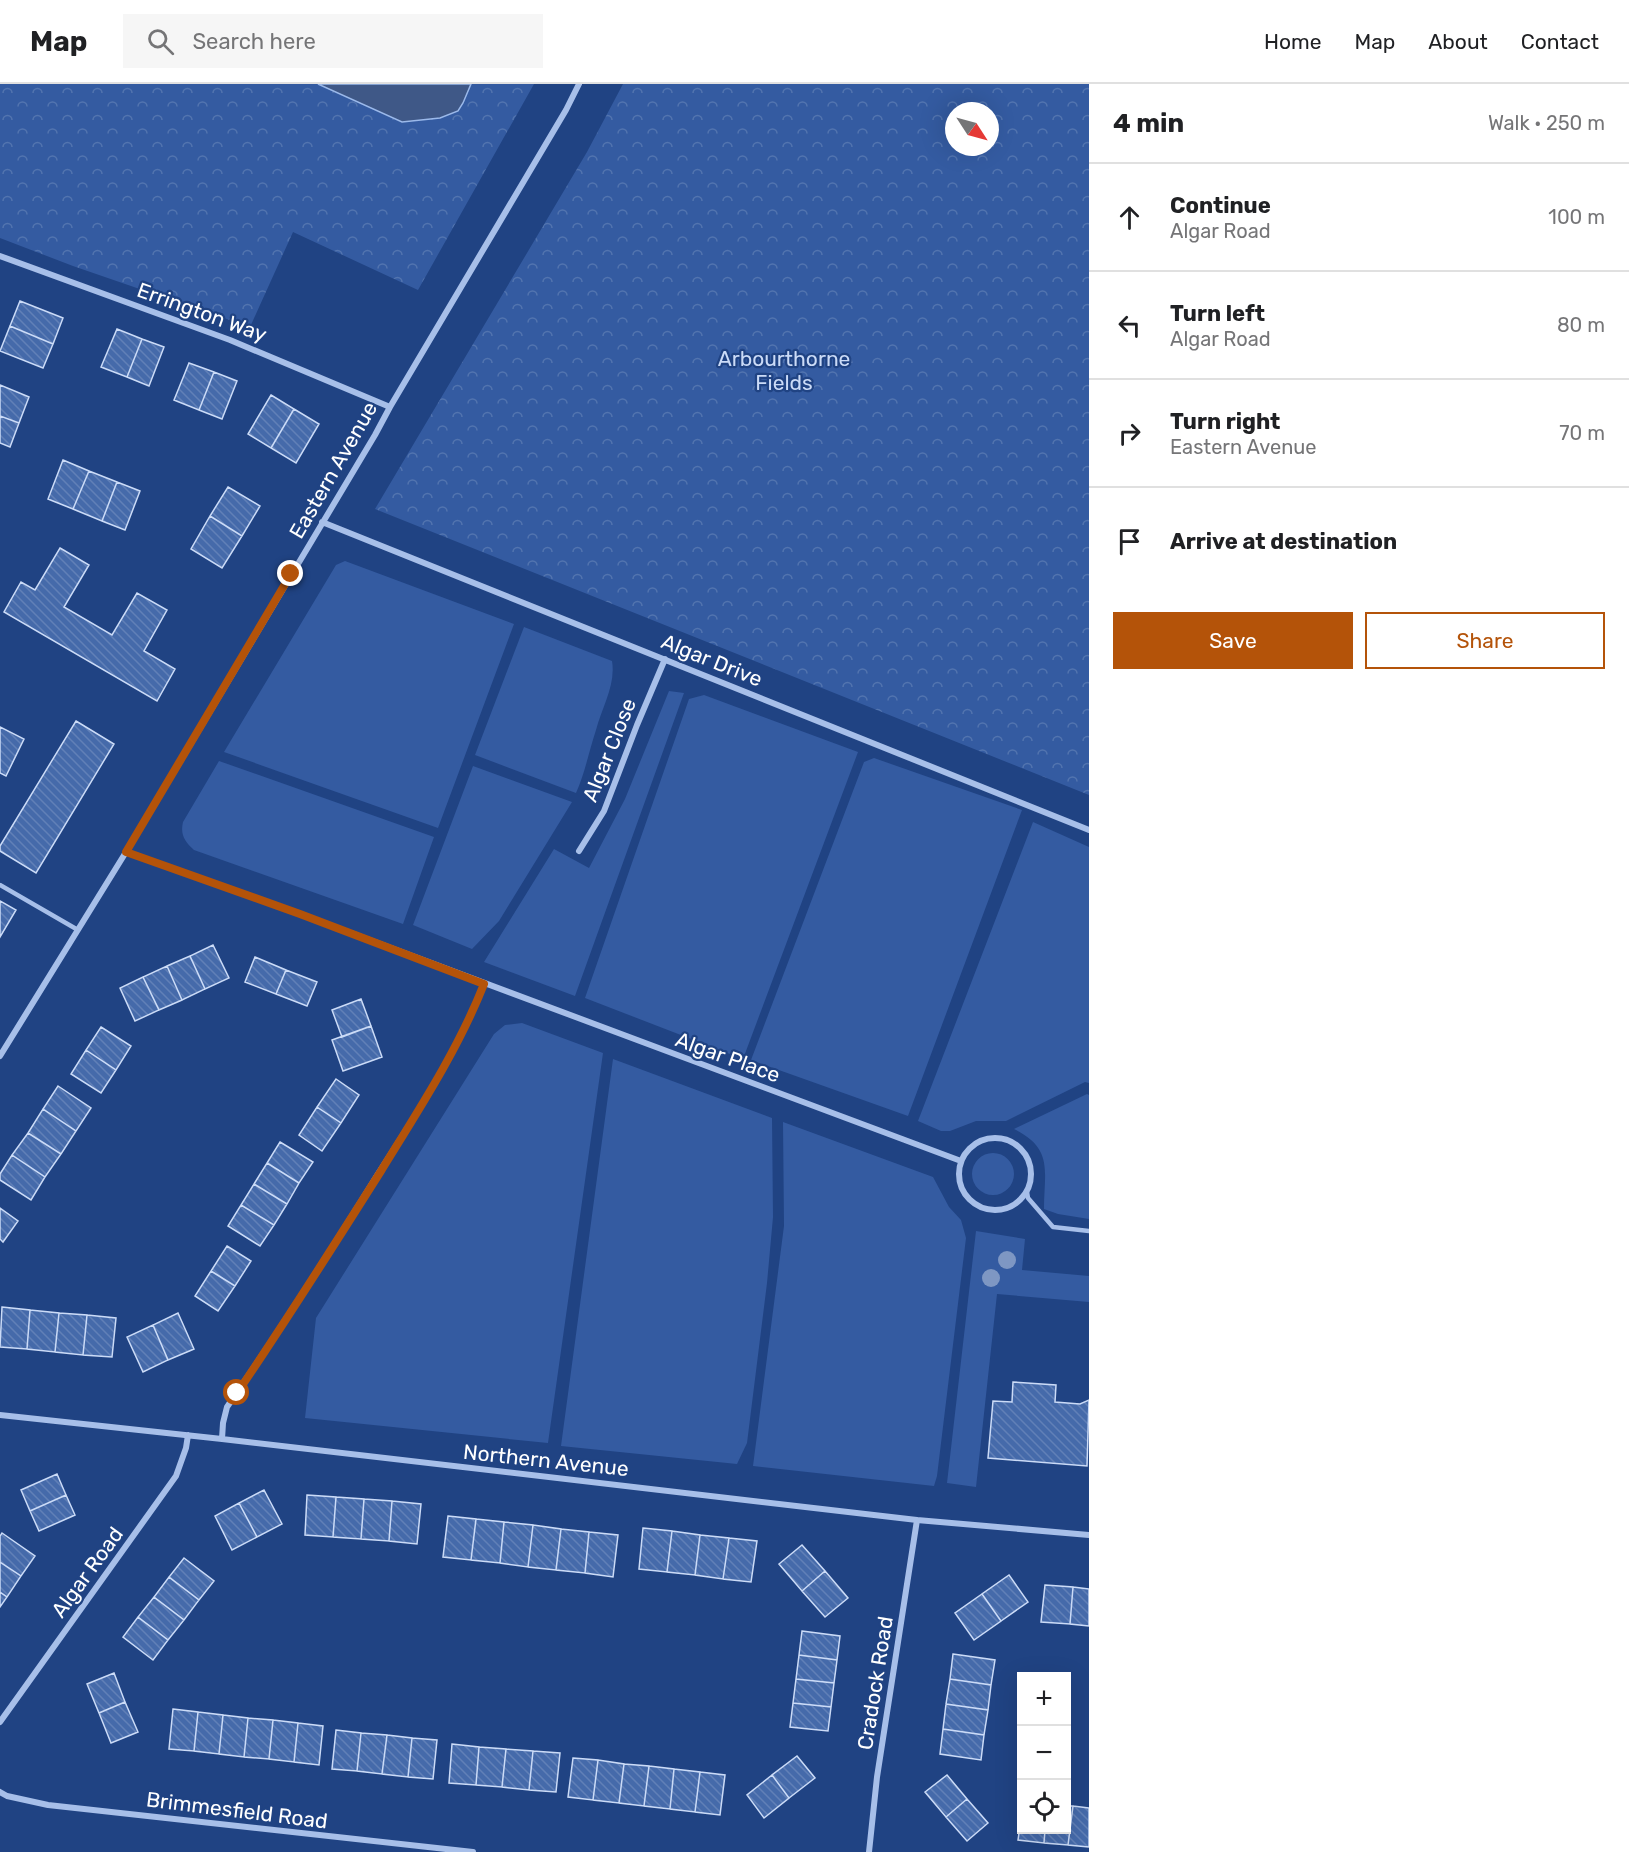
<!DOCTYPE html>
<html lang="en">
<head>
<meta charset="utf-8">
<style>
  :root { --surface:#fff; --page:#f6f6f6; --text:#202124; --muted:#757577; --line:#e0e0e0; --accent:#b45309 }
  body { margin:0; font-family:Rubik,sans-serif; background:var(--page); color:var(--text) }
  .controls { position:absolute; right:18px; bottom:18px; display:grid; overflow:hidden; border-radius:0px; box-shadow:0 6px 24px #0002 }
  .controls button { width:54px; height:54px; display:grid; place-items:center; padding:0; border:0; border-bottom:2px solid var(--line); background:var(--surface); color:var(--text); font:30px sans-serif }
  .compass { position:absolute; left:945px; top:18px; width:54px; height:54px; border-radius:50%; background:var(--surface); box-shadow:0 6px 24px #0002; rotate:126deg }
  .stop { position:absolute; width:18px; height:18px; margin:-14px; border:4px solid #b45309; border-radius:50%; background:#fff }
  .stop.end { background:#b45309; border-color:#fff; box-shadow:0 2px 6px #0008 }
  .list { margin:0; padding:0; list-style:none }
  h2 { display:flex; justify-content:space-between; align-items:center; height:78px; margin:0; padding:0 24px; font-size:26px }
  h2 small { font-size:20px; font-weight:400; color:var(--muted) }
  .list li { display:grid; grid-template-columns:39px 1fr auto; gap:18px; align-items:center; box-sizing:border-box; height:108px; padding:0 24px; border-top:2px solid var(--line) }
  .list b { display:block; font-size:22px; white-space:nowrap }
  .list p { margin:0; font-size:20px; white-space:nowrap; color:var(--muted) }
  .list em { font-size:20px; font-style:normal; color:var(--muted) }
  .actions { display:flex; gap:12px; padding:18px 24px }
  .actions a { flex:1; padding:14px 0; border:2px solid var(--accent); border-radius:0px; text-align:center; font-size:21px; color:var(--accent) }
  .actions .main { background:var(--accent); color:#fff }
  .icon { flex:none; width:33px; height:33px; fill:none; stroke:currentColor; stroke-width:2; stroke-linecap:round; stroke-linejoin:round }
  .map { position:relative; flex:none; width:1089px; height:1768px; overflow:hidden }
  header { display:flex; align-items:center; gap:36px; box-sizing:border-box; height:84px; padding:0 30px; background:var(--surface); border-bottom:2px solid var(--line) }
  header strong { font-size:28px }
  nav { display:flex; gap:33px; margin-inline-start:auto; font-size:21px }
  .search { width:420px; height:54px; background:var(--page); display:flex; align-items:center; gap:15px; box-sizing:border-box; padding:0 21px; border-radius:0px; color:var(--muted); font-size:22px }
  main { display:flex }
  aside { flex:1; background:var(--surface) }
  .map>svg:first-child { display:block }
  .green { fill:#345ba1 }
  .park { fill:url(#park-crowns); fill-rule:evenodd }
  .water { fill:#3f5887; stroke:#9bb9ea; stroke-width:1.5 }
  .building { fill:url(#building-back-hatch); stroke:#cbdbf7; stroke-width:1.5 }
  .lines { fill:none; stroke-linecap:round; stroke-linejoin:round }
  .service { stroke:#a7bfe9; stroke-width:4.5 }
  .minor { stroke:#a7bfe9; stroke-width:6 }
  .tree { fill:#7e97c3 }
  .route { stroke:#b45309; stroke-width:8 }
  .labels { text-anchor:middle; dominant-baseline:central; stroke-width:4.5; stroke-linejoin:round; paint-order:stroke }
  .street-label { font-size:21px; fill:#fff; stroke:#204383 }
  .park-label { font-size:21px; fill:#cbdbf7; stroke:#204383 }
</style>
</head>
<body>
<header>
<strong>Map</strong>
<div class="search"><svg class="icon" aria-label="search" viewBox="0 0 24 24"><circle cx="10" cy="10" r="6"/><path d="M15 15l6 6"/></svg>Search here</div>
<nav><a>Home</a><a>Map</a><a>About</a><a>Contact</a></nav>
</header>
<main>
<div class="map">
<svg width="1089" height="1768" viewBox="0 0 1089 1768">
  <defs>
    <pattern id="park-crowns" width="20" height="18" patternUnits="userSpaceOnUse" patternTransform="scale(1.5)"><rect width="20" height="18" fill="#345ba1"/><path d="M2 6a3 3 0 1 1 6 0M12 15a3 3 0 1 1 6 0" fill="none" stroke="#5274af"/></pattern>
    <pattern id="building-back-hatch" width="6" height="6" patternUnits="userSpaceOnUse" patternTransform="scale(1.5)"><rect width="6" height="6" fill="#456aaa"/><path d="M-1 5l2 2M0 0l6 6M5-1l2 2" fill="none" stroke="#6180b7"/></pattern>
  </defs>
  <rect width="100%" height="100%" fill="#204383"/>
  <!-- green -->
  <path class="green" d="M345,477L514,540L438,744L224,668L336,481Z
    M524,543L612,577C616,601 602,623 596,646C589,667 585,689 576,709L475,671Z
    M669,607L684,609L575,912L484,878L554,765L589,784L625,715Z
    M704,611L858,668L743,975L585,914L689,615Z
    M874,674L1022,726L908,1032L751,976L864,678Z
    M219,677L434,753L403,840L194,766C185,758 180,751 183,738Z
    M473,682L572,718L499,837L472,865L413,841Z
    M1033,738L1089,763V999L1085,998L1006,1037H976L950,1047H941L918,1037Z
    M522,939L603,969L548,1359L305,1334L316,1234L494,950L505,941Z
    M613,975L772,1034L773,1133L767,1199L747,1359L737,1380L561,1362Z
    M1087,1010L1089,1011V1135L1058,1130L1044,1125C1044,1087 1054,1065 1014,1045Z
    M783,1038L933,1093L949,1123L961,1136L966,1154L937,1392L934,1402L753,1382L784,1142Z
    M972 1090a21 21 0 1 1 42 0a21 21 0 1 1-42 0Z
    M976,1147L1025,1155L1022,1186L1089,1192V1218L997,1210L976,1403L947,1399Z"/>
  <!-- park -->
  <path class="park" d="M0,0H534L418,206L293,148L250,243L73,182L0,154Z
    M623,0H1089V711L375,425L587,68ZM954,27H990V63H954Z"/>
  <!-- water -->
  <path class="water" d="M318,0H471L463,19L458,27L440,34L402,38Z"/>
  <!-- building -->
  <path class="building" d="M20,217L63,234L53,260L10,242Z
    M10,242L53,260L43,284L0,267Z
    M117,245L142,255L127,293L101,283Z
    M142,255L164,263L149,302L127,293Z
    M189,279L214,288L199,326L174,316Z
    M214,288L237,297L222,335L199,326Z
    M0,301L29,313L19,339L0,332Z
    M271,311L294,325L271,364L248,350Z
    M294,325L319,340L296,379L271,364Z
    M0,332L19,339L10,363L0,359Z
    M63,376L89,387L73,425L48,415Z
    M89,387L117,398L102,437L73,425Z
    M117,398L140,407L125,446L102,437Z
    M228,403L260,422L242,452L210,432Z
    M210,432L242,452L222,484L191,465Z
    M60,464L89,481L64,523L112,551L137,509L167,526L144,567L175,585L157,617L4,528L21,498L35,506Z
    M76,637L114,660L36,789L0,767V762Z
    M0,643L24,655L6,692L0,689Z
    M0,817L16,826L0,853Z
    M213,861L229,894L205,905L190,872Z
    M190,872L205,905L182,916L167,882Z
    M255,873L286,886L276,910L245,898Z
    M167,882L182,916L159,926L143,893Z
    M286,886L317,898L307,922L276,910Z
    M143,893L159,926L135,937L120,904Z
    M361,915L371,942L342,953L332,926Z
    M371,942L382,973L343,987L332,956Z
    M101,943L131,962L116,986L86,966Z
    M86,966L116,986L101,1009L71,990Z
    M336,995L359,1011L341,1039L317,1023Z
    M58,1002L91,1024L76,1047L43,1025Z
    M317,1023L341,1039L322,1067L299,1051Z
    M43,1025L76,1047L61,1070L28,1049Z
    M28,1049L61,1070L45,1093L12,1071Z
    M280,1058L313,1078L299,1099L267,1079Z
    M12,1071L45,1093L31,1116L0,1096V1090Z
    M267,1079L299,1099L287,1120L254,1100Z
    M254,1100L287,1120L274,1141L241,1121Z
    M241,1121L274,1141L260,1162L228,1142Z
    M0,1124L18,1137L3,1158L0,1155Z
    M227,1162L251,1177L235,1202L211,1187Z
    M211,1187L235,1202L218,1227L195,1212Z
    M2,1223L30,1226L27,1265L0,1263Z
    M30,1226L59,1229L55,1268L27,1265Z
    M59,1229L87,1231L83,1271L55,1268Z
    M178,1229L194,1265L168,1276L153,1241Z
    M87,1231L116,1234L112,1273L83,1271Z
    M153,1241L168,1276L143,1288L127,1253Z
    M1013,1298L1056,1301L1055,1318L1080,1320L1089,1316L1087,1382L988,1374L993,1317L1012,1318Z
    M57,1390L66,1411L30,1427L21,1406Z
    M264,1406L282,1440L257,1453L239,1419Z
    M66,1411L75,1431L39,1447L30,1427Z
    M307,1411L336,1413L333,1453L305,1451Z
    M336,1413L364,1415L361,1455L333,1453Z
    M364,1415L392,1417L389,1457L361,1455Z
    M392,1417L421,1420L417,1460L389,1457Z
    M239,1419L257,1453L232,1466L215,1432Z
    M448,1432L476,1435L471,1476L443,1473Z
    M476,1435L504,1438L500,1479L471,1476Z
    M504,1438L533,1441L528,1483L500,1479Z
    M533,1441L561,1445L556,1486L528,1483Z
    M643,1444L672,1447L667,1488L639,1485Z
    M561,1445L589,1448L585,1489L556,1486Z
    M672,1447L700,1451L695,1491L667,1488Z
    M589,1448L618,1451L613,1493L585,1489Z
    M2,1449L35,1472L21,1492L0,1478V1452Z
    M700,1451L729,1454L723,1495L695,1491Z
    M729,1454L757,1457L751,1498L723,1495Z
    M802,1461L825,1487L802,1507L779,1480Z
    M184,1474L214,1497L199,1516L169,1493Z
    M0,1478L21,1492L7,1513L0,1508Z
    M825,1487L848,1514L825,1533L802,1507Z
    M1009,1491L1028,1518L1001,1537L982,1510Z
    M169,1493L199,1516L184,1536L154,1513Z
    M1045,1501L1073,1503L1070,1540L1041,1538Z
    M1073,1503L1089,1505V1542L1070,1540Z
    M0,1508L7,1513L0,1523Z
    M982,1510L1001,1537L974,1556L955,1529Z
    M154,1513L184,1536L168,1556L138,1533Z
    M138,1533L168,1556L153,1576L123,1553Z
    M802,1547L840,1552L837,1576L799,1571Z
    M953,1570L995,1576L991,1601L950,1595Z
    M799,1571L837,1576L834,1599L796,1595Z
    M114,1589L125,1618L99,1629L87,1600Z
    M796,1595L834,1599L831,1623L793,1619Z
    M950,1595L991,1601L988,1626L946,1620Z
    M125,1618L138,1648L111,1659L99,1629Z
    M793,1619L831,1623L828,1647L790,1643Z
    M946,1620L988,1626L984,1651L943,1645Z
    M173,1625L198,1628L194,1667L169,1665Z
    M198,1628L223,1631L219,1670L194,1667Z
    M223,1631L248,1634L244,1673L219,1670Z
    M248,1634L273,1636L269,1675L244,1673Z
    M273,1636L298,1639L294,1678L269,1675Z
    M298,1639L323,1642L319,1681L294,1678Z
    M943,1645L984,1651L981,1676L940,1670Z
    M336,1646L361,1649L357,1687L332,1685Z
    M361,1649L387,1651L382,1690L357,1687Z
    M387,1651L412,1654L408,1693L382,1690Z
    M412,1654L437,1656L433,1695L408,1693Z
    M452,1660L479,1663L476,1701L449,1699Z
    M479,1663L506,1665L502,1703L476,1701Z
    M506,1665L533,1667L529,1706L502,1703Z
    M533,1667L560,1669L556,1708L529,1706Z
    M797,1672L815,1694L789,1714L772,1691Z
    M573,1674L598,1676L593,1716L568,1713Z
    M598,1676L624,1680L619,1719L593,1716Z
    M624,1680L649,1682L644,1722L619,1719Z
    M649,1682L674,1685L670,1725L644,1722Z
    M674,1685L700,1688L695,1728L670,1725Z
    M700,1688L725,1691L720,1731L695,1728Z
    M772,1691L789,1714L764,1734L747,1711Z
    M947,1691L967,1715L946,1733L925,1708Z
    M967,1715L988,1739L967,1757L946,1733Z
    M1066,1722H1073L1068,1761L1044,1759L1045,1746H1066Z
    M1073,1722L1089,1724V1763L1068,1761Z
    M1022,1728V1746H1045L1044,1759L1018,1756Z"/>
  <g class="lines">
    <!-- service -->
    <path class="service" d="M0,801L78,846
      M1027,1108L1028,1114L1053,1143L1089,1147"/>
    <!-- minor -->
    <path class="minor" d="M0,172L230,256L390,323
      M322,438L1089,746
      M579,767L604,727L637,641L665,575
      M126,768L300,830L961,1077
      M0,972L126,768L375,351L390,323L566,26L579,0
      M959 1090a36 36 0 1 1 72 0a36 36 0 1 1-72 0Z
      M0,1331L222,1355L917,1436L1089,1451
      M222,1355L223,1339L227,1323C280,1246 329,1169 378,1090C417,1029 458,967 484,900
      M0,1638L176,1392L186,1364L188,1351
      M0,1708L7,1712L48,1721L473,1768
      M869,1768L877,1693L917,1436"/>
  </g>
  <!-- trees -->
  <g class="tree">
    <circle cx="1007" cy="1176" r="9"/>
    <circle cx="991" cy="1194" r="9"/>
  </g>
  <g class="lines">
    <!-- route -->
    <path class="route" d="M237,1309C287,1236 334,1161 381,1087C418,1027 458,966 484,900L300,830L126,768L291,490"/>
  </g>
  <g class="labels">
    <!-- street labels -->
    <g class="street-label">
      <text transform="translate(202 228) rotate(20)">Errington Way</text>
      <text transform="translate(333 386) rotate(-60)">Eastern Avenue</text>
      <text transform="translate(712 576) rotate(22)">Algar Drive</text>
      <text transform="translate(609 666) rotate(-68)">Algar Close</text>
      <text transform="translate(728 973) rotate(20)">Algar Place</text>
      <text transform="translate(546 1376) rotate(6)">Northern Avenue</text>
      <text transform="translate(87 1488) rotate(-54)">Algar Road</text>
      <text transform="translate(875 1599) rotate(-81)">Cradock Road</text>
      <text transform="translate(237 1726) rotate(7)">Brimmesfield Road</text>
    </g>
    <!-- park labels -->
    <g class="park-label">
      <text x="784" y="274">Arbourthorne<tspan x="784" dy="24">Fields</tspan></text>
    </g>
  </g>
</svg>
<div class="controls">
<button>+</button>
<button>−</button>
<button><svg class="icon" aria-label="locate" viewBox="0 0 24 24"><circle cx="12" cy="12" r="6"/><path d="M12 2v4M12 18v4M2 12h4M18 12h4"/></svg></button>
</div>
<svg class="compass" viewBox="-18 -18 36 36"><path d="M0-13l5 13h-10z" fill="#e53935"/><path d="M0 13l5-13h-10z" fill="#757577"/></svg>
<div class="stop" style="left:237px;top:1309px"></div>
<div class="stop end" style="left:291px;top:490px"></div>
</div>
<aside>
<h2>4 min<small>Walk · 250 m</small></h2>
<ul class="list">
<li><svg class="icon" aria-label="ahead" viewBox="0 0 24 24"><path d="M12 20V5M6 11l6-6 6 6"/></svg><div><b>Continue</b><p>Algar Road</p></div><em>100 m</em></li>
<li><svg class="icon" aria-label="left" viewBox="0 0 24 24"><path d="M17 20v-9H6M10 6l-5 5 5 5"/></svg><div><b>Turn left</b><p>Algar Road</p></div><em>80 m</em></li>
<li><svg class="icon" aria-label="right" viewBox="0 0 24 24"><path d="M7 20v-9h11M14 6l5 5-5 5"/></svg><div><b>Turn right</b><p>Eastern Avenue</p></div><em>70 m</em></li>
<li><svg class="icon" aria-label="arrive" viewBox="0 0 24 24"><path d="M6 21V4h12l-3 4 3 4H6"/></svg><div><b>Arrive at destination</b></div></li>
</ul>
<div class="actions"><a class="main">Save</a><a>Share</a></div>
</aside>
</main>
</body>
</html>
